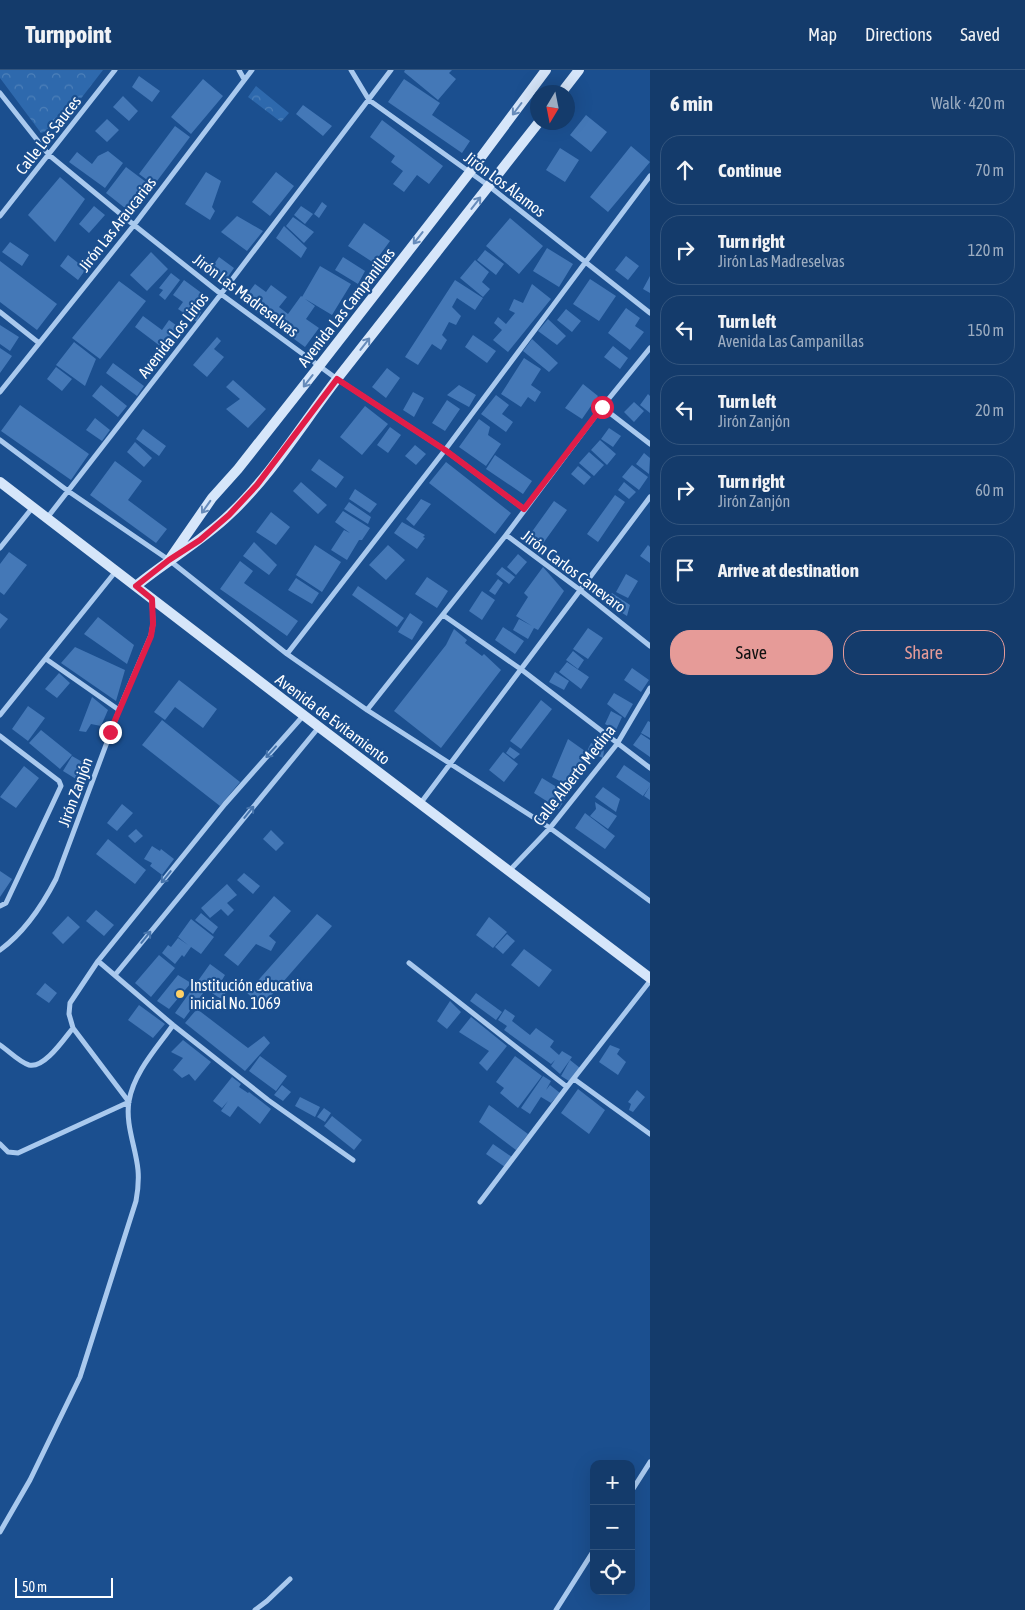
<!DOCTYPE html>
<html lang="en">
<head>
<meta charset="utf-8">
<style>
  :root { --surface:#143b6b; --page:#1d4271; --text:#f1f3f6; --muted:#9dadc1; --line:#33557e; --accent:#e69b98 }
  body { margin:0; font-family:"Asap Condensed",sans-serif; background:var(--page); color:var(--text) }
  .controls { position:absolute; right:15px; bottom:15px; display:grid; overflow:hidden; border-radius:10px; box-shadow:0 5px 20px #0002 }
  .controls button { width:45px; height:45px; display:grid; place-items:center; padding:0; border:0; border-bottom:1px solid var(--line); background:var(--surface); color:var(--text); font:25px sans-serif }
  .compass { position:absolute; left:530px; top:15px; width:45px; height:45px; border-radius:50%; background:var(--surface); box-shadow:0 5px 20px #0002; rotate:190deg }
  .scale { position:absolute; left:15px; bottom:12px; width:98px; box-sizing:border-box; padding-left:5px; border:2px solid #fff; border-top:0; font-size:14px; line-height:18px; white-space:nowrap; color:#fff; -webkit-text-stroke:4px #1b4f8f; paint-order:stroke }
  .stop { position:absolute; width:15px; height:15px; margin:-11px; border:4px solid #e11d48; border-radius:50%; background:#fff }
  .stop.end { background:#e11d48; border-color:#fff; box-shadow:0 1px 5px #0008 }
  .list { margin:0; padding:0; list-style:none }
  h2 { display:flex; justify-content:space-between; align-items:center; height:65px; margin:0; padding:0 20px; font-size:21px }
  h2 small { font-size:16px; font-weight:400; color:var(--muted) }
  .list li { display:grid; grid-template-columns:32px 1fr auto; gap:15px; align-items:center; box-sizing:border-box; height:70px; margin:0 10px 10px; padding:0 10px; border:1px solid var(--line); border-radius:20px }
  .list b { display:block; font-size:19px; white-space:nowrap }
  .list p { margin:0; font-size:16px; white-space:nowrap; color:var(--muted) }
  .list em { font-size:16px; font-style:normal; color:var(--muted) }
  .actions { display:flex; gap:10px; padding:15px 20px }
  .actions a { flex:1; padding:11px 0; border:1px solid var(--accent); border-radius:20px; text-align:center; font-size:18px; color:var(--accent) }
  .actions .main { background:var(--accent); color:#111 }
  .icon { flex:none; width:28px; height:28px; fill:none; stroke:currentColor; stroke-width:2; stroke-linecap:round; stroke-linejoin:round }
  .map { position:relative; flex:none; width:650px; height:1540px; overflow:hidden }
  header { display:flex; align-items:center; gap:30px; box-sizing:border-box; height:70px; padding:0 25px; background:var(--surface); border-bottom:1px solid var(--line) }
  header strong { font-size:24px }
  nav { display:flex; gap:28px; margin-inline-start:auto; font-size:18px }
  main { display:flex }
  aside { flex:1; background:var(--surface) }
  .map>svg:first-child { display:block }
  .forest { fill:url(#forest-crowns) }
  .building { fill:#4478b7 }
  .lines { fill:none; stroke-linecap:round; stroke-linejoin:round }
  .street { stroke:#a9c9ee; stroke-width:5 }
  .secondary { stroke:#d6e6fa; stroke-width:10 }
  .oneway { stroke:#668bba }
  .oneway2 { stroke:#4674ac }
  .route { stroke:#e11d48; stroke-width:6 }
  .poi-dot { fill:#ffd166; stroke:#1b4f8f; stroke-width:2 }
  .labels { text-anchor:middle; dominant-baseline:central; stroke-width:4.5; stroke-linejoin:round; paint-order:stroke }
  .street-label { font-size:16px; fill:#fff; stroke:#1b4f8f }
  .poi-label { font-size:16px; fill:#fff; stroke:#1b4f8f; text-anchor:start }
</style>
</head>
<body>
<header>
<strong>Turnpoint</strong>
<nav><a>Map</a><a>Directions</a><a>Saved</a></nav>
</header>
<main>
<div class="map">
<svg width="650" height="1540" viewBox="0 0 650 1540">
  <defs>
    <pattern id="forest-crowns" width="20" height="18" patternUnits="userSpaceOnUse" patternTransform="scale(1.25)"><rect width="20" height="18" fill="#2e69ad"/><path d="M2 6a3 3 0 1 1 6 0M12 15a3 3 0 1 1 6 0" fill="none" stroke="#4d80b9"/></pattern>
  </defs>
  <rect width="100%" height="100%" fill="#1b4f8f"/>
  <!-- forest -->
  <path class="forest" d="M0,0H103L59,57L41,63L0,8Z
    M256,16L289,43L281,52L248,27Z"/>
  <!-- building -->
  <path class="building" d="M405,0H452L449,3L456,9L438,30L404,2Z
    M139,6L160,21L152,32L132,17Z
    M203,9L223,26L191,64L171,47Z
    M404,9L440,33L432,45L470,71L462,83L388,32Z
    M123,26L138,41L129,51L113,37Z
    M303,35L332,56L323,66L296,44Z
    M586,45L607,62L591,82L570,65Z
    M107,49L119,60L107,72L95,61Z
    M382,50L443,96L429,114L417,105L404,122L393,114L403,101L391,92L395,86L370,67Z
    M175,56L190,67L154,115L139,104Z
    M631,76L650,92L608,142L590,127Z
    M560,78L579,90L565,112L546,100Z
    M108,81L123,93L105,118L69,92L77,82L92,94L98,86Z
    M126,97L150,115L130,142L106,123Z
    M206,102L221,111L212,137L215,141L210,150L185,134Z
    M276,102L294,116L270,146L252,132Z
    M60,107L85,129L55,172L28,145Z
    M322,132L327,136L319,148L314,144Z
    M94,136L105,145L89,163L79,154Z
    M301,136L313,144L305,154L294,145Z
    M237,146L263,161L247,181L221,162Z
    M293,147L314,162L304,173L286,156Z
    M510,148L543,176L519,204L486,176Z
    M364,153L390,171L374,193L348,176Z
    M284,156L307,178L301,188L276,168Z
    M10,172L29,185L22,196L2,182Z
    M547,178L573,194L559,217L533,201Z
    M485,180L504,194L496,205L477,190Z
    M151,182L168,199L147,221L130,205Z
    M68,185L86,199L78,210L60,196Z
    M626,186L639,196L628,210L615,200Z
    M219,187L234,198L223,214L207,204Z
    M343,187L365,201L358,214L335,200Z
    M475,190L489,202L482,212L490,219L483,227L460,208Z
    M0,191L57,234L37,260L0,232Z
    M320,196L351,214L332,245L302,227Z
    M171,203L180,210L165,230L159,225L163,220L159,218Z
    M650,206V223L643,219Z
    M590,209L616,226L599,251L573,234Z
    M184,210L207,227L197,252L178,239L183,232L173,225Z
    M455,210L483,228L475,240L457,228L452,237L461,246L456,255L449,252L442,265L447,270L441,280L432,274L418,295L405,287Z
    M119,211L146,231L100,289L72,268Z
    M255,214L266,222L271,215L287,227L279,237L288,244L301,226L315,236L306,249L319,258L305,277L242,231Z
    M532,214L551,229L508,282L493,270L502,260L494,253L498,247L506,254L515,243L509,240L514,229L523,233Z
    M626,238L640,248L635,256L644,262L630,280L608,263Z
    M566,239L581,251L572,262L557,250Z
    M143,246L162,260L169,250L184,261L168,282L135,257Z
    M548,249L566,266L557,275L538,261Z
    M0,255L19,267L10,281L0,274Z
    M473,265L496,281L487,293L465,277Z
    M217,267L221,271L214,279L224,287L207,307L193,295Z
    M532,269L558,293L549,302L523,281Z
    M74,272L96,289L85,316L56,295Z
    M613,276L628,288L620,299L604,287Z
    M0,278L12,286L0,303Z
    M151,286L160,293L153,303L144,296Z
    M524,288L541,299L531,315L541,322L535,332L528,327L521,337L501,324Z
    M113,293L144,316L137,326L106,303Z
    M56,297L72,309L62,321L47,309Z
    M387,298L400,308L386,328L372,317Z
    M233,310L266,339L248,358L226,339L240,329L226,317Z
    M583,314L598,326L582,349L565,338Z
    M101,315L127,336L118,347L92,326Z
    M459,315L476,325L469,337L447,325Z
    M413,322L424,328L414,347L403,340Z
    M648,324L650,326V343L640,335Z
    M496,325L509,335L502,344L513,352L506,362L481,344Z
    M447,330L460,339L445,361L432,353Z
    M634,332L644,341L634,352L624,342Z
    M20,335L89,384L71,410L1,361Z
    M365,336L388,354L362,385L340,367Z
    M95,348L110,360L102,371L86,360Z
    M479,349L490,357L488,365L501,374L486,396L459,377Z
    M390,357L401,365L388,383L377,375Z
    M609,358L621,366L613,377L601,369Z
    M143,359L166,376L159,386L136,369Z
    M600,370L616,384L607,395L591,380Z
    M135,372L152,388L144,397L127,382Z
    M415,375L426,384L416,395L405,386Z
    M589,382L604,395L594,406L579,393Z
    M644,383L650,388L649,404L636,394Z
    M495,385L532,411L523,424L486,399Z
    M319,389L344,407L336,418L311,400Z
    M115,391L142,411L128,430L167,459L156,473L90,425Z
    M446,392L511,443L495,464L429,413Z
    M632,395L648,407L639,420L622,407Z
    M578,396L591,407L584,415L571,404Z
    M301,412L327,435L318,444L293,421Z
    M624,412L636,422L629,429L618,420Z
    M355,419L377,434L370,443L349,429Z
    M615,425L625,432L598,472L587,464Z
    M421,429L431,434L414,456L406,449Z
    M554,431L567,440L539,479L526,470Z
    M349,432L371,447L368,454L344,439Z
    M343,441L370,458L362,470H359L347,490L331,480L344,460L350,463L335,452Z
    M271,442L290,457L276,475L256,462Z
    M402,452L425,465L423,467L425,468L417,479L394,463Z
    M254,472L277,495L269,505L243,486Z
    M315,475L341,492L322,522L296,505Z
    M388,475L405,490L386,510L369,495Z
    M648,475L650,477V493L640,486Z
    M9,482L27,495L4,525L0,522V494Z
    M518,484L527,492L516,505L507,497Z
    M240,491L253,501L244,513L298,551L287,566L220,519Z
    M502,497L515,507L509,514L496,504Z
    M543,497L564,521L538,560L534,558L528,569L513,560L519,549L532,556L516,546L528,527L524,523Z
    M626,504L638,511L628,528L616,522Z
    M427,507L448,521L437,538L415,524Z
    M296,508L319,523L312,534L288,520Z
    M498,509L503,513L495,525L489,521Z
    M358,516L404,548L397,557L352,525Z
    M482,521L495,530L482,550L469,541Z
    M612,523L630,535L627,546L605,532Z
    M0,543L8,549L0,559Z
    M410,543L423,552L412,570L398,562Z
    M98,547L134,575L127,594L84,564Z
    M503,557L524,571L515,584L495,570Z
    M588,558L603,568L588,589L573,579Z
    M454,559L467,570L465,573L482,586L484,584L501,600L441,678L394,641L446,575Z
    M75,577L125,600L116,631L61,593Z
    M573,581L584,590L578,599L566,590Z
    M567,592L589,607L581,619L559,602Z
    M632,598L649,610L641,622L624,610Z
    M555,602L569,611L564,620L549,612Z
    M59,603L70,613L57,628L45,619Z
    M179,610L217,639L203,658L175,637L165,650L154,642Z
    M614,623L633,634L625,648L607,634Z
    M92,627L108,640L101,656L91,654L86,662L79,661Z
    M541,630L552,639L521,679L510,671Z
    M28,636L45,648L28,671L12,659Z
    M611,641L622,647L616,660L605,654Z
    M162,650L240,712L220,736L142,675Z
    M648,651L650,652V668L641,663Z
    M41,660L72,685L60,699L29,673Z
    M641,664L650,670V687L633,675Z
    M568,669L592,686L573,718L552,707Z
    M591,673L604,680L603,688L587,681Z
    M510,677L520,684L514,689L506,683Z
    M503,682L518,694L504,712L489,700Z
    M72,686L86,694L76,709L63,701Z
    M624,695L650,713V716L643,726L616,707Z
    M24,696L39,708L16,738L0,727Z
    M542,708L568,724L559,739L534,723Z
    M650,716V730L644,726Z
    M603,717L620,729L616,742L595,727Z
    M595,732L617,746L608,759L590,746L596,739Z
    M122,734L133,743L117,761L107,753Z
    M585,743L615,766L605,779L575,758Z
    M136,759L143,766L135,773L128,766Z
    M271,760L284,773L276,781L263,769Z
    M108,769L146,800L135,814L96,784Z
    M152,776L160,781L161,779L174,789L162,805L150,796L152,793L144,789Z
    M0,801L12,809L0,827Z
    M244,803L260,816L253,824L237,810Z
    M227,814L237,825L227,833L234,840L228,846L221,839L210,848L201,838Z
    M274,826L291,841L269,866L276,872L271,881L256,874L238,896L224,885Z
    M96,840L114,855L104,866L86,851Z
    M201,843L218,857L213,864L195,850Z
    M317,844L332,856L262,936L247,923Z
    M68,846L80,857L63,874L52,863Z
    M489,847L507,862L493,878L476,865Z
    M191,849L214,867L201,884L191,877L184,887L182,885L175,894L162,883L168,875L171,877L178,868L188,875L178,867Z
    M507,864L515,871L503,884L495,877Z
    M524,879L552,900L539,917L511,895Z
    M159,885L175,898L151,927L135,913Z
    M210,894L225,905L219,915L227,921L221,929L206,919L184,949L175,943Z
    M178,905L191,913L169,939L157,931Z
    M45,913L57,923L49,933L36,924Z
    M476,923L502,942L496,950L470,931Z
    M450,931L461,942L447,959L437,951Z
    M139,935L165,954L153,968L128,950Z
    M197,939L248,978L264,966L270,973L245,1001L185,953Z
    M505,939L515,946L512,951L530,965L536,958L554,971L550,977L559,985L562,981L572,987L560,1004L551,996L555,990L551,994L504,960L507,956L498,950Z
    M471,947L507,976L487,1001L479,993L489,981L459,962Z
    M183,970L211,992L195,1011L189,1004L182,1008L173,1000L183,988L171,982Z
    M610,975L620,979L617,984L626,992L618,1005L599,992Z
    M260,986L287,1006L276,1021L249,1001Z
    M515,986L542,1006L518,1038L500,1023L504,1018L496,1012Z
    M570,990L580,998L569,1011L561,1006Z
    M543,1006L551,1011L546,1020L550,1015L560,1023L551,1033L541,1027L530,1044L521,1038Z
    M232,1007L241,1014L239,1017L248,1023L249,1022L271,1039L260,1054L238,1036L230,1047L221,1041L228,1031L222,1038L213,1031Z
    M282,1015L291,1022L283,1031L274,1025Z
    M578,1019L605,1040L589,1064L561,1043Z
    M637,1020L645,1027L633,1042L629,1040L631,1034L628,1032Z
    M300,1027L320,1037L315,1047L295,1036Z
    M489,1035L528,1064L516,1080L479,1052Z
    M324,1038L331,1043L325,1052L317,1047Z
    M332,1046L362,1070L354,1080L324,1056Z
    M493,1074L512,1087L505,1097L486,1084Z"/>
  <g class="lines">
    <!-- street -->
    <path class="street" d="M239,0L244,9
      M351,0L369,30L489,116L650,243
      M0,23L49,85L134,155L221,224L337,309L445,380L524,439
      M0,146L115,0
      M0,242L39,273
      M0,322L134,155L252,0
      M602,337L650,374
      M0,370L68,421L169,490L287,584L367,640L550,758L650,831
      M47,448L221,224L391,0
      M506,465L580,520L650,576
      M0,478L33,437
      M443,545L522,600L650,698
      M287,584L445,380L650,106
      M46,589L119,640
      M367,640L506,465L602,337L650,278
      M0,645L116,501
      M0,666L59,711L61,716L6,833L0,836
      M420,734L650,427
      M509,801L550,758L617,674L650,618
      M0,880C25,862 42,836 56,809L119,640L151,565L153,554L152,529
      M98,891L173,955L268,1030L353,1090
      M409,893L567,1017
      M115,905L319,657
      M0,975C9,981 19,992 29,995C44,999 64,969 73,958
      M574,1009L650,1064
      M0,1074L8,1082L18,1083L129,1032L73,958L69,944L70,933L98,891L225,734L303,646
      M480,1132L567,1017L650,911
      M631,1422L650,1392
      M0,1462L30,1410L80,1307L136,1131C138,1120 139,1111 138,1100C136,1078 125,1054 129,1031C134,1002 157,978 173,955
      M255,1540L267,1531L290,1509
      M556,1540L594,1480"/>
    <!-- secondary -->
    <path class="secondary" d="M562,22L579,0
      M0,412L319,657L650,908
      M169,490L212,428L238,399L320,295L470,102L546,0
      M136,516C166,491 201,472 229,445C270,407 303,353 337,309C404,223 472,138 539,52"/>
  </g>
  <!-- one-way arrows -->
  <defs><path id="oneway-shaft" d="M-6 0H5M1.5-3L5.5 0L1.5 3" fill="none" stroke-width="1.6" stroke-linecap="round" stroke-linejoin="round" transform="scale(1.25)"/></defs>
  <g class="oneway">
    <use href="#oneway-shaft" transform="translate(517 39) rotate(127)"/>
    <use href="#oneway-shaft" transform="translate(476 133) rotate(-52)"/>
    <use href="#oneway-shaft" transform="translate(418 168) rotate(128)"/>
    <use href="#oneway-shaft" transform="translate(365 274) rotate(-52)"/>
    <use href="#oneway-shaft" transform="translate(308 311) rotate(128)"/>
    <use href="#oneway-shaft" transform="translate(206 437) rotate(125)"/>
  </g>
  <g class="oneway2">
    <use href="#oneway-shaft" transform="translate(271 682) rotate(132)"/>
    <use href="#oneway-shaft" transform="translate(249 742) rotate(-51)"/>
    <use href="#oneway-shaft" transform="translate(166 807) rotate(129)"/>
    <use href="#oneway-shaft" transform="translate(146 867) rotate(-51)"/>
  </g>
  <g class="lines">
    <!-- route -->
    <path class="route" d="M110,662L151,566L153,554L152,529L136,516L169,490L200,470L229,445L257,415L337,309L445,380L524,439L602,337"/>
  </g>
  <!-- markers -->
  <circle class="poi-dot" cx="180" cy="924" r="5"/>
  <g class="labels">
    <!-- street labels -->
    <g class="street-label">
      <text transform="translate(48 65) rotate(-52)">Calle Los Sauces</text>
      <text transform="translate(505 114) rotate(37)">Jirón Los Álamos</text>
      <text transform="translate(117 154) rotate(-52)">Jirón Las Araucarias</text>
      <text transform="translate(246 225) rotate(37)">Jirón Las Madreselvas</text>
      <text transform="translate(346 237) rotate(-52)">Avenida Las Campanillas</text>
      <text transform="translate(173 265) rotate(-52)">Avenida Los Lirios</text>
      <text transform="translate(574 501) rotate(37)">Jirón Carlos Canevaro</text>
      <text transform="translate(333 649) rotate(37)">Avenida de Evitamiento</text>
      <text transform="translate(574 705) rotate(-52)">Calle Alberto Medina</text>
      <text transform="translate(75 722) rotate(-70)">Jirón Zanjón</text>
    </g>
    <!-- poi labels -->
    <g class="poi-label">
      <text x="190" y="915">Institución educativa<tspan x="190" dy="18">inicial No. 1069</tspan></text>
    </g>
  </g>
</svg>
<div class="controls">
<button>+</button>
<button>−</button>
<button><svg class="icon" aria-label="locate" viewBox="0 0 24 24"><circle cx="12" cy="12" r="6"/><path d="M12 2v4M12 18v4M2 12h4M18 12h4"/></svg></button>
</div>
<svg class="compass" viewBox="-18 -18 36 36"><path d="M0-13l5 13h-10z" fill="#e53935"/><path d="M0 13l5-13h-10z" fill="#9dadc1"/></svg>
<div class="scale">50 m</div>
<div class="stop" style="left:602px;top:337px"></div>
<div class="stop end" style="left:110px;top:662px"></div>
</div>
<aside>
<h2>6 min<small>Walk · 420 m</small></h2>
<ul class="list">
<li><svg class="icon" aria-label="ahead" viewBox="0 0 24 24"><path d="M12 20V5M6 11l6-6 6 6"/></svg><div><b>Continue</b></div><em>70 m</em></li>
<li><svg class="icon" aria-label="right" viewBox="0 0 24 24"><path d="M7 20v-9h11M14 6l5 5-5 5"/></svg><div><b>Turn right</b><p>Jirón Las Madreselvas</p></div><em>120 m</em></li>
<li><svg class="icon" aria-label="left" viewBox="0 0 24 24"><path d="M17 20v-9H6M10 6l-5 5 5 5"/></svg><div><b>Turn left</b><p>Avenida Las Campanillas</p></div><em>150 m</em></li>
<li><svg class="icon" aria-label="left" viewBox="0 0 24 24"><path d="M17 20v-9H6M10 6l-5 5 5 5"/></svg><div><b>Turn left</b><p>Jirón Zanjón</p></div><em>20 m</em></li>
<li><svg class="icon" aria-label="right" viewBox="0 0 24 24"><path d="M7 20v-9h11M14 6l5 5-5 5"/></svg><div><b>Turn right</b><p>Jirón Zanjón</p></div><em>60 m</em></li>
<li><svg class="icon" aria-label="arrive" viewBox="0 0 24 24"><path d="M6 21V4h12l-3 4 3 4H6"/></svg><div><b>Arrive at destination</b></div></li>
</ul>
<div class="actions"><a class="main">Save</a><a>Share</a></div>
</aside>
</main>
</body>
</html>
